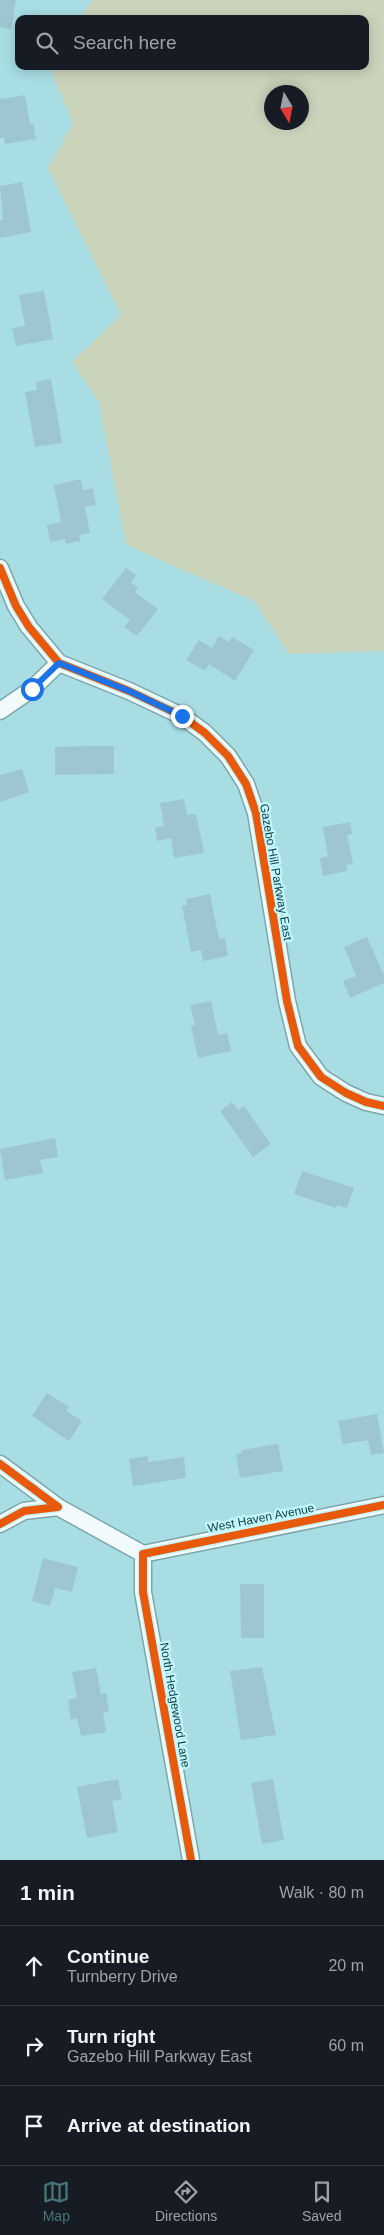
<!DOCTYPE html>
<html lang="en">
<head>
<meta charset="utf-8">
<style>
  :root { --surface:#171b24; --page:#242831; --text:#f1f3f6; --muted:#9ea1a6; --line:#363941; --accent:#457479 }
  body { margin:0; font-family:Arial,sans-serif; background:var(--page); color:var(--text) }
  .compass { position:absolute; left:264px; top:85px; width:45px; height:45px; border-radius:50%; background:var(--surface); box-shadow:0 2px 12px #0003; rotate:170deg }
  .stop { position:absolute; width:15px; height:15px; margin:-11px; border:4px solid #1a73e8; border-radius:50%; background:#fff }
  .stop.end { background:#1a73e8; border-color:#fff; box-shadow:0 1px 5px #0008 }
  .list { margin:0; padding:0; list-style:none }
  h2 { display:flex; justify-content:space-between; align-items:center; height:65px; margin:0; padding:0 20px; font-size:21px }
  h2 small { font-size:16px; font-weight:400; color:var(--muted) }
  .list li { display:grid; grid-template-columns:32px 1fr auto; gap:15px; align-items:center; box-sizing:border-box; height:80px; padding:0 20px; border-top:1px solid var(--line) }
  .list b { display:block; font-size:19px; white-space:nowrap }
  .list p { margin:0; font-size:16px; white-space:nowrap; color:var(--muted) }
  .list em { font-size:16px; font-style:normal; color:var(--muted) }
  .icon { flex:none; width:28px; height:28px; fill:none; stroke:currentColor; stroke-width:2; stroke-linecap:round; stroke-linejoin:round }
  .map { position:relative; flex:none; width:384px; height:1860px; overflow:hidden }
  .search { position:absolute; background:var(--surface); box-shadow:0 2px 12px #0003; left:15px; right:15px; top:15px; height:55px; display:flex; align-items:center; gap:12px; box-sizing:border-box; padding:0 18px; border-radius:10px; color:var(--muted); font-size:19px }
  .sheet { height:305px; background:var(--surface) }
  nav { display:flex; justify-content:space-around; align-items:center; box-sizing:border-box; height:70px; border-top:1px solid var(--line); background:var(--surface); font-size:14px; color:var(--muted) }
  nav a { display:grid; justify-items:center; gap:2px }
  nav .on { color:var(--accent) }
  .map>svg:first-child { display:block }
  .green { fill:#cad4bb; fill-rule:evenodd }
  .building { fill:#9dc6d0 }
  .lines { fill:none; stroke-linecap:round; stroke-linejoin:round }
  .street-casing { stroke:#7ba7ac; stroke-width:19 }
  .street { stroke:#f2fafb; stroke-width:16 }
  .cycleway-casing { stroke:#c1f7fe; stroke-width:11 }
  .cycleway { stroke:#e8590c; stroke-width:8 }
  .route { stroke:#1a73e8; stroke-width:6 }
  .labels { text-anchor:middle; dominant-baseline:central; stroke-width:4.5; stroke-linejoin:round; paint-order:stroke }
  .street-label { font-size:12px; fill:#0f3b3f; stroke:#c1f7fe }
</style>
</head>
<body>
<div class="map">
<svg width="384" height="1860" viewBox="0 0 384 1860">
  <rect width="100%" height="100%" fill="#a8dde4"/>
  <!-- green -->
  <path class="green" d="M92,0H384V651L289,654L254,601L126,545L99,402L72,362L121,315L48,168L73,123L49,66H365V19H80ZM272,92H302V122H272Z"/>
  <!-- building -->
  <path class="building" d="M0,0H16L11,29L0,27Z
    M25,95L30,124H33L36,139L5,144L4,138H0V99Z
    M22,182L31,232L0,238V220H3L0,186Z
    M44,291L53,339L16,346L12,328L25,326L19,295Z
    M51,379L62,443L35,447L25,392L37,390L36,382Z
    M81,479L83,490L93,488L96,505L85,507L90,533L79,535L80,541L66,544L65,539L50,542L47,525L61,522L54,485Z
    M126,568L136,575L131,582L138,588L135,592L158,609L137,636L124,627L130,620L102,599Z
    M219,636L229,642L232,637L254,650L235,681L209,664L205,671L186,660L199,640L212,648Z
    M87,746H114V774L55,775V747Z
    M22,769L29,792L0,802V775Z
    M184,799L187,815L196,814L204,853L174,858L171,838L157,841L155,828L164,826L160,803Z
    M350,822L352,834L347,835L353,864L346,865L347,871L323,876L320,858L328,856L323,827Z
    M210,894L219,939L225,938L228,956L203,961L201,950L191,952L182,906L187,905L186,899Z
    M367,937L384,975V983L350,998L343,981L356,976L344,947Z
    M211,1001L218,1035L227,1033L231,1051L198,1058L191,1026L195,1025L190,1005Z
    M232,1102L238,1110L244,1106L271,1144L253,1157L220,1111Z
    M55,1138L58,1157L40,1160L43,1173L5,1180L0,1149Z
    M302,1171L354,1188L347,1208L337,1205L336,1208L294,1194Z
    M47,1393L69,1407L66,1411L82,1421L69,1441L32,1416Z
    M377,1414L384,1453L371,1455L368,1440L343,1444L338,1421Z
    M278,1444L283,1471L240,1478L236,1454L242,1453V1450Z
    M148,1456V1462L184,1457L186,1478L133,1486L129,1459Z
    M43,1558L78,1567L72,1592L55,1588L50,1606L32,1601Z
    M240,1584H264V1638H241Z
    M262,1667L276,1735L241,1740L230,1671Z
    M96,1668L101,1694L106,1693L109,1712L103,1713L106,1732L81,1736L77,1718L71,1720L68,1700L77,1698L72,1672Z
    M118,1779L122,1799L112,1801L118,1832L87,1838L77,1787Z
    M273,1779L284,1840L262,1844L251,1783Z"/>
  <g class="lines">
    <!-- street casing -->
    <g class="street-casing">
      <path id="street" d="M0,568L16,606L29,627L59,663L129,691L182,716L205,733L228,756L246,784L256,813L287,1001L298,1046L321,1077L346,1093L366,1102L384,1106
        M0,711L32,689L59,663
        M0,1464L58,1507L24,1511L0,1524
        M58,1507L143,1554
        M143,1554V1592L191,1860
        M143,1554L384,1505"/>
    </g>
    <!-- street -->
    <use href="#street" class="street"/>
    <!-- cycleway casing -->
    <g class="cycleway-casing">
      <path id="cycleway" d="M0,568L16,606L29,627L59,663L129,691L182,716L205,733L228,756L246,784L256,813L287,1001L298,1046L321,1077L346,1093L366,1102L384,1106
        M0,1464L58,1507L24,1511L0,1524
        M191,1860L143,1592V1554L384,1505"/>
    </g>
    <!-- cycleway -->
    <use href="#cycleway" class="cycleway"/>
  </g>
  <g class="lines">
    <!-- route -->
    <path class="route" d="M32,689L59,663L129,691L182,716"/>
  </g>
  <g class="labels">
    <!-- street labels -->
    <g class="street-label">
      <text transform="translate(276 872) rotate(80)">Gazebo Hill Parkway East</text>
      <text transform="translate(261 1518) rotate(-11)">West Haven Avenue</text>
      <text transform="translate(175 1705) rotate(80)">North Hedgewood Lane</text>
    </g>
  </g>
</svg>
<svg class="compass" viewBox="-18 -18 36 36"><path d="M0-13l5 13h-10z" fill="#e53935"/><path d="M0 13l5-13h-10z" fill="#9ea1a6"/></svg>
<div class="stop" style="left:32px;top:689px"></div>
<div class="stop end" style="left:182px;top:716px"></div>
<div class="search"><svg class="icon" aria-label="search" viewBox="0 0 24 24"><circle cx="10" cy="10" r="6"/><path d="M15 15l6 6"/></svg>Search here</div>
</div>
<section class="sheet">
<h2>1 min<small>Walk · 80 m</small></h2>
<ul class="list">
<li><svg class="icon" aria-label="ahead" viewBox="0 0 24 24"><path d="M12 20V5M6 11l6-6 6 6"/></svg><div><b>Continue</b><p>Turnberry Drive</p></div><em>20 m</em></li>
<li><svg class="icon" aria-label="right" viewBox="0 0 24 24"><path d="M7 20v-9h11M14 6l5 5-5 5"/></svg><div><b>Turn right</b><p>Gazebo Hill Parkway East</p></div><em>60 m</em></li>
<li><svg class="icon" aria-label="arrive" viewBox="0 0 24 24"><path d="M6 21V4h12l-3 4 3 4H6"/></svg><div><b>Arrive at destination</b></div></li>
</ul>
</section>
<nav>
<a class="on"><svg class="icon" aria-label="map" viewBox="0 0 24 24"><path d="M3 6l6-2 6 2 6-2v14l-6 2-6-2-6 2zM9 4v14M15 6v14"/></svg>Map</a>
<a><svg class="icon" aria-label="directions" viewBox="0 0 24 24"><path d="M12 3l9 9-9 9-9-9zM9 14v-3h6M13 9l2 2-2 2"/></svg>Directions</a>
<a><svg class="icon" aria-label="saved" viewBox="0 0 24 24"><path d="M7 4h10v16l-5-4-5 4z"/></svg>Saved</a>
</nav>
</body>
</html>
